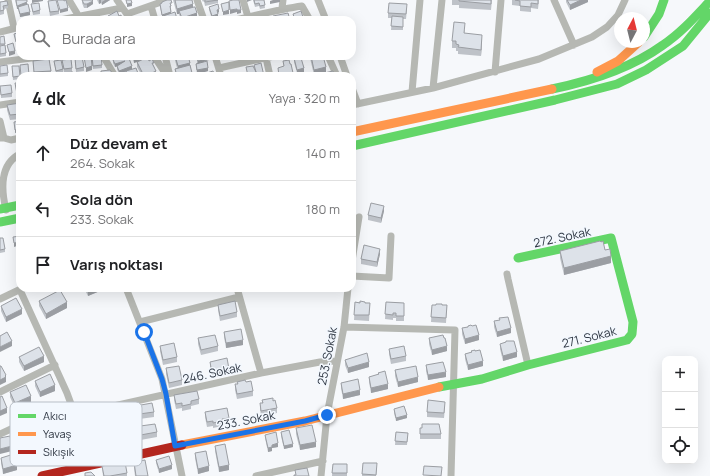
<!DOCTYPE html>
<html lang="tr">
<head>
<meta charset="utf-8">
<style>
  :root { --surface:#fff; --page:#f6f6f6; --text:#202124; --muted:#757577; --line:#e0e0e0 }
  body { margin:0; font-family:Manrope,sans-serif; background:var(--page); color:var(--text) }
  .controls { position:absolute; right:12px; bottom:12px; display:grid; overflow:hidden; border-radius:8px; box-shadow:0 4px 16px #0002 }
  .controls button { width:36px; height:36px; display:grid; place-items:center; padding:0; border:0; border-bottom:1px solid var(--line); background:var(--surface); color:var(--text); font:20px sans-serif }
  .compass { position:absolute; left:614px; top:12px; width:36px; height:36px; border-radius:50%; background:var(--surface); box-shadow:0 4px 16px #0002; rotate:7deg }
  .stop { position:absolute; width:12px; height:12px; margin:-9px; border:3px solid #1a73e8; border-radius:50%; background:#fff }
  .stop.end { background:#1a73e8; border-color:#fff; box-shadow:0 1px 4px #0008 }
  .list { margin:0; padding:0; list-style:none }
  h2 { display:flex; justify-content:space-between; align-items:center; height:52px; margin:0; padding:0 16px; font-size:17px }
  h2 small { font-size:13px; font-weight:400; color:var(--muted) }
  .list li { display:grid; grid-template-columns:26px 1fr auto; gap:12px; align-items:center; box-sizing:border-box; height:56px; padding:0 16px; border-top:1px solid var(--line) }
  .list b { display:block; font-size:15px; white-space:nowrap }
  .list p { margin:0; font-size:13px; white-space:nowrap; color:var(--muted) }
  .list em { font-size:13px; font-style:normal; color:var(--muted) }
  .icon { flex:none; width:22px; height:22px; fill:none; stroke:currentColor; stroke-width:2; stroke-linecap:round; stroke-linejoin:round }
  .map { position:relative; flex:none; width:710px; height:476px; overflow:hidden }
  .search { position:absolute; background:var(--surface); box-shadow:0 4px 16px #0002; left:16px; top:16px; width:340px; height:44px; display:flex; align-items:center; gap:10px; box-sizing:border-box; padding:0 14px; border-radius:12px; color:var(--muted); font-size:15px }
  .panel { position:absolute; background:var(--surface); box-shadow:0 4px 16px #0002; left:16px; top:72px; width:340px; height:220px; border-radius:12px }
  .map>svg:first-child { display:block }
  .lines { fill:none; stroke-linecap:round; stroke-linejoin:round }
  .street { stroke:#b6b8b3; stroke-width:7 }
  .fast { stroke:#63d668; stroke-width:9 }
  .slow { stroke:#ff974d; stroke-width:9 }
  .jam { stroke:#b3261e; stroke-width:9 }
  .wall { fill:#bec2c8 }
  .shaded-wall { fill:#9b9ea3 }
  .building { fill:#dde2e9; stroke:#9b9ea3 }
  .route { stroke:#1a73e8; stroke-width:5 }
  .labels { text-anchor:middle; dominant-baseline:central; stroke-width:3; stroke-linejoin:round; paint-order:stroke }
  .street-label { font-size:12px; fill:#323a46; stroke:#f3f8fe }
  .key { fill:#f3f8fe; stroke:#b9bfc7; stroke-width:1 }
  .key-label { font-size:11px; fill:#323a46 }
</style>
</head>
<body>
<div class="map">
<svg width="710" height="476" viewBox="0 0 710 476">
  <rect width="100%" height="100%" fill="#f6f8fb"/>
  <g class="lines">
    <!-- street -->
    <path class="street" d="M8,0L14,28
      M69,0L81,20
      M117,0L131,20
      M197,0L204,20
      M243,0L248,17
      M318,0L326,20
      M554,0L574,45
      M151,6L155,20
      M282,8L283,0
      M127,14L167,0
      M60,20L122,8
      M235,20C258,15 280,9 302,6L310,20
      M0,32L20,27
      M103,56L115,76
      M154,56L167,76
      M165,56L170,76
      M215,56L221,76
      M328,56L337,76
      M340,56L347,76
      M266,58L270,76
      M0,62L47,56
      M219,68L274,56
      M495,72L501,0
      M352,88L358,104
      M433,88L442,0
      M412,92L420,0
      M0,105L20,102
      M352,105L433,88L539,59L592,37L607,27L618,15L625,0
      M0,121L4,138
      M0,138H4L11,140L20,138
      M6,210C1,189 0,164 20,154
      M352,261L359,217
      M507,274L508,279L528,365
      M352,276L389,278L391,236
      M126,288L162,379L182,476
      M237,288L261,373
      M20,290L67,393L75,415L87,465
      M0,299L23,288
      M140,322L239,297
      M344,327L455,330L451,476
      M0,392L55,365
      M0,434L11,429L261,373L320,362L337,361
      M256,476L323,461
      M321,476L327,415L344,327L348,288"/>
    <!-- fast -->
    <path class="fast" d="M644,37L659,14L664,0
      M552,89C591,81 630,69 663,45C681,33 695,17 710,1
      M352,146L555,100L617,84L646,70L683,46L710,13
      M0,209L20,205
      M0,222L20,218
      M439,387L482,379L528,365L627,340L632,334L633,322L611,238L518,258"/>
    <!-- slow -->
    <path class="slow" d="M597,72L618,61L639,42
      M352,132L552,89
      M182,445L305,421L439,387"/>
    <!-- jam -->
    <path class="jam" d="M42,476L182,445"/>
  </g>
  <!-- wall -->
  <path class="wall" d="M15,0L27,4L30,15L20,17L18,9H17Z
    M82,0L93,4L87,8H84L82,3Z
    M97,0H110L102,5L101,3L99,4Z
    M173,0H192L193,7L197,17L191,18L192,20H181L179,14H177Z
    M202,0H218V3L205,6L204,1L203,2Z
    M253,0H264L265,8L260,9L259,6L255,7Z
    M452,0H492L491,10L459,8V5H452Z
    M512,0H539L538,9L531,8V12L520,11V6L512,5Z
    M566,0H588V2L570,10L566,2Z
    M48,1L59,11V14L50,16L48,4Z
    M0,2L8,5V8L4,9V14L0,15Z
    M162,2L172,6H171V13L177,20H163L160,7V4L162,3Z
    M31,4L40,10V14L33,15Z
    M209,7L219,12L218,13V17L212,19L209,10Z
    M407,9L406,19H403V30H391L392,18H388V13Z
    M465,30L464,33L482,41L481,56L458,54V51H456V48H452V41Z
    M0,37L5,44L6,53V56L0,57Z
    M91,56L102,65V68L93,69Z
    M115,56L132,69L139,76H126V72L119,74L117,69V66L115,67L113,63V60L115,59Z
    M132,56H144V59L134,63Z
    M174,56H188L192,76H198H176L175,69L177,68Z
    M310,56H323L326,72L314,75L310,58Z
    M197,57L209,60L204,61L208,71L197,74L196,67V64L197,63Z
    M75,58L84,67V71L76,72Z
    M294,58L298,59L304,72L297,73L294,62Z
    M62,60L72,68V72L64,73Z
    M33,61L51,71V76H34Z
    M54,61L63,69V73L56,74Z
    M149,61L154,66L156,76H142L137,67V62Z
    M0,66L8,73V76L0,77Z
    M12,66L20,76V79L13,80Z
    M15,83H20V96L17,97Z
    M0,86L12,93V97L1,98Z
    M20,103V119L10,120L7,110V105Z
    M384,211L381,223L368,220V215Z
    M0,238L5,249V252L0,253Z
    M601,242L611,263L564,275L560,258V251Z
    M380,254L377,267L361,264V259Z
    M84,288H107L88,296Z
    M39,301L67,308L46,319L39,306Z
    M355,302L370,303L369,321L354,320Z
    M386,302L404,303V321H396V318H393V320L385,319Z
    M218,305L237,312V317L220,321L218,310Z
    M432,305H447L446,323L431,322Z
    M1,306L22,314L6,322L1,311Z
    M494,321L511,333L497,337L494,327Z
    M462,328L479,340L465,344L462,334Z
    M224,332L243,345L226,348L224,337Z
    M198,338L218,346V351L201,355L198,344Z
    M429,338L447,351L432,355L429,344Z
    M500,344L517,357L503,361L500,349Z
    M160,346L177,357V362L163,365L160,351Z
    M389,349L406,356V361L391,364L389,354Z
    M475,351L483,366L468,370L465,359V354Z
    M19,357L44,362L24,371L19,362Z
    M345,360L369,367L348,373L345,365Z
    M210,362L229,374L212,378L210,367Z
    M426,365L446,377L428,380L426,371Z
    M166,368L182,380V385L169,388L166,374Z
    M395,370L418,382L398,387L395,376Z
    M378,373L388,389L371,393L369,382V377L378,375Z
    M35,381L55,391L40,397L35,386Z
    M237,382H246L253,391V396L237,399L235,390V384H237Z
    M341,383L360,395L343,399L341,388Z
    M10,392L31,402L15,408L10,397Z
    M174,395L199,399V404L191,406V409L182,411V408L176,409L174,400Z
    M262,400L273,401L277,408V413L261,416L260,409V403H262Z
    M130,407L154,412V417L132,420L130,412Z
    M445,407L444,418L427,417V412Z
    M394,409L407,418L396,421L394,413Z
    M205,412L229,418V423L222,424V426L213,428V426L207,427L205,417Z
    M133,427L157,432V437L135,441L133,432Z
    M296,428L316,447L300,450L296,434Z
    M420,428L441,434V439H420Z
    M21,432L34,445L23,448L21,436Z
    M281,432L293,447L284,449L281,436Z
    M396,432L408,433L407,445H395Z
    M265,435L278,447L272,448V451L268,452L265,438Z
    M99,436L120,447L102,451L101,448H98Z
    M54,439L71,448L57,453L54,442Z
    M215,446L229,470L219,472L215,451Z
    M32,452L46,463L35,466L32,455Z
    M195,453L209,471L198,474L195,458Z
    M1,458L17,470L3,474L1,463Z
    M156,460L172,469L159,473L156,463Z
    M134,462L148,476H135L134,468Z
    M363,463L377,469L376,476H362Z
    M333,464H347V476H332Z
    M102,466L127,473V476H103Z"/>
  <!-- shaded-wall -->
  <path class="shaded-wall" d="M32,0H43V1L32,3Z
    M99,0H101V3L99,4Z
    M105,0H110L102,5V2Z
    M247,0H252L247,2Z
    M273,0H280V2L270,4V1Z
    M581,0H588V2L570,10V5Z
    M93,1V4L87,8V4Z
    M27,2V6L18,7V9H17V6Z
    M132,3V6L127,7V4Z
    M193,4V9L179,11V14H177V9Z
    M68,8V11L60,13V10Z
    M219,9V12L217,13V10Z
    M237,9V12L230,14V10Z
    M229,10V14L223,15V12Z
    M237,10H241V13L237,14Z
    M30,12V15L20,17V14Z
    M171,12V16H163L162,18V15Z
    M197,13V17L186,20H182V18Z
    M218,14V17L212,19V16Z
    M482,35V41L481,56V50Z
    M16,42H20V45L16,46Z
    M15,51V54L9,56V52Z
    M142,56H144V59L134,63V59Z
    M224,56H232L224,58Z
    M209,57V60L204,61V63L198,65V61L204,58Z
    M125,61V64L115,67V64Z
    M190,63V66L178,70V66Z
    M92,66V70L86,72V68Z
    M132,66V69L119,74V71Z
    M326,67V72L314,75V70Z
    M208,68V71L197,74V70Z
    M304,68V72L297,73V70Z
    M156,71V76H146Z
    M192,73V76H180Z
    M293,73V76H281Z
    M20,128V132L15,133V130Z
    M384,206V211L381,223V218Z
    M20,242V245L14,247V243Z
    M380,249V254L377,267V262Z
    M611,256V263L564,275V268Z
    M95,288H107L88,296V291Z
    M67,302V308L46,319V314Z
    M22,309V314L6,322V317Z
    M511,328V333L497,337V332Z
    M479,335V340L465,344V339Z
    M243,340V345L226,348V343Z
    M12,341V346L0,352V347Z
    M447,346V351L432,355V350Z
    M517,352V357L503,361V356Z
    M44,356V362L24,371V366Z
    M483,361V366L468,370V365Z
    M369,362V367L348,373V368Z
    M229,369V374L212,378V373Z
    M446,372V377L428,380V375Z
    M6,375V382L0,385V380Z
    M418,377V382L398,387V382Z
    M388,384V389L371,393V388Z
    M55,385V391L40,397V392Z
    M360,390V395L343,399V394Z
    M31,396V402L15,408V403Z
    M7,408V413L0,416V411Z
    M407,415V418L396,421V418Z
    M104,422V425L88,429V425Z
    M34,442V445L23,448V444Z
    M120,442V447L102,451V446Z
    M316,442V447L300,450V445Z
    M278,443V447L272,448V451L268,452V448L272,445Z
    M293,444V447L284,449V446Z
    M71,445V448L57,453V449Z
    M12,446V451L0,454V449Z
    M46,460V463L35,466V462Z
    M17,465V470L3,474V469Z
    M172,465V469L159,473V469Z
    M229,465V470L219,472V467Z
    M209,466V471L198,474V469Z"/>
  <!-- building -->
  <path class="building" d="M16,0H27V2L17,6Z
    M56,0L59,11L50,12L48,1Z
    M57,0H64V1L66,0L68,8L60,10Z
    M82,0H92L93,1L87,4H84Z
    M126,0H131L132,3L127,4Z
    M167,0H171L172,3H170L171,6H170L171,12L162,15L160,4L162,3V2Z
    M175,0H192L193,4L177,9Z
    M205,0H218L205,2Z
    M233,0H239L241,10H237V9L230,10L229,1Z
    M254,0H264L265,5L260,6L259,3L255,4Z
    M459,0H491V4L459,1Z
    M515,0H538V4L531,3V7L520,6V1Z
    M567,0H581L570,5Z
    M7,1L8,5L3,6L4,10L0,11V2Z
    M229,2V10L223,12L221,4Z
    M39,3L40,10L33,12L31,4Z
    M389,3L407,4L406,14L388,13Z
    M28,4L30,12L20,14L18,7Z
    M218,4L219,9L217,10L218,14L212,16L209,7Z
    M194,7H195L197,13L182,18L179,11Z
    M117,11L119,16L121,15L122,19L120,20H110L108,16Z
    M301,11L304,20H295L293,14Z
    M175,12L177,19L174,20H164L163,16Z
    M288,13L290,20H273V16Z
    M392,16L403,17V27L391,26Z
    M191,18L192,20H182Z
    M269,18V20H262Z
    M454,22L465,23L464,33L482,35L481,50L458,47L459,45L456,44V41H452Z
    M20,32V42H16L14,34Z
    M4,36L5,44H0V37Z
    M13,43L15,51L9,52L7,45Z
    M5,45L6,53L0,54V46Z
    M91,56L92,66L86,68L84,57Z
    M92,56H101L102,65L93,66Z
    M115,56H128L132,66L119,71L117,66L125,61L115,64L113,60L116,59Z
    M133,56H142L134,59Z
    M175,56H188L190,63L178,66Z
    M200,56H209V57L204,58V60L198,61L197,57Z
    M311,56H323L326,67L314,70Z
    M82,57L84,67L76,69L75,58Z
    M148,57L149,61L152,59L154,63H152L156,71L146,76H144L137,62Z
    M298,57V59L301,58L304,68L297,70L294,58Z
    M49,59L51,71L34,72L33,61Z
    M71,59L72,68L64,69L62,60Z
    M61,60L63,69L56,71L54,61Z
    M289,60L290,64H291L293,73L279,76L278,68L284,66L283,61Z
    M207,61L208,68L197,70L196,64Z
    M261,63L264,76H248L246,67L253,66L256,72L254,65Z
    M28,64L29,75L21,76L20,65Z
    M7,65L8,73L0,74V66Z
    M190,65L192,73L180,76H177L175,69Z
    M12,66H19L20,76L13,77Z
    M136,68L139,76H128L126,71Z
    M110,70L113,74L111,75V76H101V71Z
    M213,71L215,76H201V75Z
    M333,71L334,76H321L320,74Z
    M73,72V76H58V75L68,74V73Z
    M93,73L94,76H87L86,74Z
    M86,74V76H78V75Z
    M197,74L198,76H190Z
    M15,83H20V93L17,94Z
    M11,85L12,93L1,95L0,86Z
    M20,103V114L10,115L7,105Z
    M20,121V128L15,130L14,122Z
    M371,203L384,206L381,218L368,215Z
    M20,236V242L14,243L13,237Z
    M0,238H3L5,249L0,250Z
    M600,241L601,242L603,241L605,250L610,249L611,256L564,268L560,251Z
    M364,245L380,249L377,262L361,259Z
    M86,288H95L88,291Z
    M60,290L67,302L46,314L39,301Z
    M16,298L22,309L6,317L1,306Z
    M235,301L237,312L220,316L218,305Z
    M360,301L365,302V303H370L369,315H354L355,302L360,303Z
    M386,302L404,303V316H396V313H393V315L385,314Z
    M436,304H442V305H447L446,318L431,317L432,305H436Z
    M508,317L511,328L497,332L494,321L500,320L499,318Z
    M471,325L472,326L476,325L479,335L465,339L462,328L468,327V326Z
    M241,329L243,340L226,343L224,332Z
    M7,332L12,341L0,347V336Z
    M215,335L218,346L201,350L198,338Z
    M443,335L444,338H445L447,346L432,350L429,338Z
    M506,341H514L517,352L503,356L500,344L506,342Z
    M174,343L177,357L163,360L160,346Z
    M404,346L406,356L391,359L389,349Z
    M39,347L44,356L24,366L19,357Z
    M475,350V351L480,350L483,361L468,365L465,354L472,352L471,351Z
    M367,353L369,362L348,368L345,360Z
    M227,358L229,369L212,373L210,362Z
    M443,362L446,372L428,375L426,365Z
    M0,366H1L6,375L5,376L6,377L0,380Z
    M179,366L182,380L169,383L166,368Z
    M416,366L418,377L398,382L395,370Z
    M385,371L388,384L371,388L369,377L379,374L378,373Z
    M50,374L55,385L40,392L35,381Z
    M358,379L360,390L343,394L341,383Z
    M245,380L246,382L251,381L253,391L237,394L235,384H238L237,382Z
    M26,385L31,396L15,403L10,392Z
    M197,391L199,399L191,401V404L182,406V403L176,404L174,395Z
    M2,396L7,408L0,411V397Z
    M273,398V401L275,400L277,408L261,411L260,403H263L262,400Z
    M428,400L445,402L444,413L427,412Z
    M152,403L154,412L132,415L130,407Z
    M404,406L407,415L396,418L394,409Z
    M227,408L229,418L222,419V421L213,423V421L207,422L205,412Z
    M155,424L157,432L135,436L133,427Z
    M422,424H439L441,434H420V428H422Z
    M312,425L316,442L300,445L296,428Z
    M289,430L293,444L284,446L281,432Z
    M276,432L278,443L272,445V447L268,448L265,435Z
    M396,432L408,433L407,442L395,441Z
    M10,436L12,446L0,449V438Z
    M225,444L229,465L219,467L215,446Z
    M206,451L209,466L198,469L195,453Z
    M14,454L17,465L3,469L1,458Z
    M169,456L172,465L159,469L156,460Z
    M145,460L148,476H136L134,462Z
    M125,462L127,473L110,476H104L102,466Z
    M363,463H377L376,475L362,474Z
    M333,464H347V473H332Z
    M424,466L442,467L441,476L423,475Z
    M307,468L309,476H294V475H296L295,470Z
    M91,472L95,476H85V473Z"/>
  <g class="lines">
    <!-- route -->
    <path class="route" d="M144,332L162,379L166,394L175,446L305,421L327,415"/>
  </g>
  <g class="labels">
    <!-- street labels -->
    <g class="street-label">
      <text transform="translate(562 237) rotate(-12)">272. Sokak</text>
      <text transform="translate(589 337) rotate(-14)">271. Sokak</text>
      <text transform="translate(327 356) rotate(-79)">253. Sokak</text>
      <text transform="translate(212 373) rotate(-12)">246. Sokak</text>
      <text transform="translate(246 420) rotate(-11)">233. Sokak</text>
    </g>
  </g>
  <!-- legend -->
  <rect x="10" y="402" width="132" height="64" rx="6" class="key"/>
  <rect x="18" y="414" width="18" height="4" fill="#63d668"/>
  <rect x="18" y="432" width="18" height="4" fill="#ff974d"/>
  <rect x="18" y="450" width="18" height="4" fill="#b3261e"/>
  <g class="key-label">
    <text x="43" y="420">Akıcı</text>
    <text x="43" y="438">Yavaş</text>
    <text x="43" y="456">Sıkışık</text>
  </g>
</svg>
<div class="controls">
<button>+</button>
<button>−</button>
<button><svg class="icon" aria-label="locate" viewBox="0 0 24 24"><circle cx="12" cy="12" r="6"/><path d="M12 2v4M12 18v4M2 12h4M18 12h4"/></svg></button>
</div>
<svg class="compass" viewBox="-18 -18 36 36"><path d="M0-13l5 13h-10z" fill="#e53935"/><path d="M0 13l5-13h-10z" fill="#757577"/></svg>
<div class="stop" style="left:144px;top:332px"></div>
<div class="stop end" style="left:327px;top:415px"></div>
<div class="search"><svg class="icon" aria-label="search" viewBox="0 0 24 24"><circle cx="10" cy="10" r="6"/><path d="M15 15l6 6"/></svg>Burada ara</div>
<section class="panel">
<h2>4 dk<small>Yaya · 320 m</small></h2>
<ul class="list">
<li><svg class="icon" aria-label="ahead" viewBox="0 0 24 24"><path d="M12 20V5M6 11l6-6 6 6"/></svg><div><b>Düz devam et</b><p>264. Sokak</p></div><em>140 m</em></li>
<li><svg class="icon" aria-label="left" viewBox="0 0 24 24"><path d="M17 20v-9H6M10 6l-5 5 5 5"/></svg><div><b>Sola dön</b><p>233. Sokak</p></div><em>180 m</em></li>
<li><svg class="icon" aria-label="arrive" viewBox="0 0 24 24"><path d="M6 21V4h12l-3 4 3 4H6"/></svg><div><b>Varış noktası</b></div></li>
</ul>
</section>
</div>
</body>
</html>
